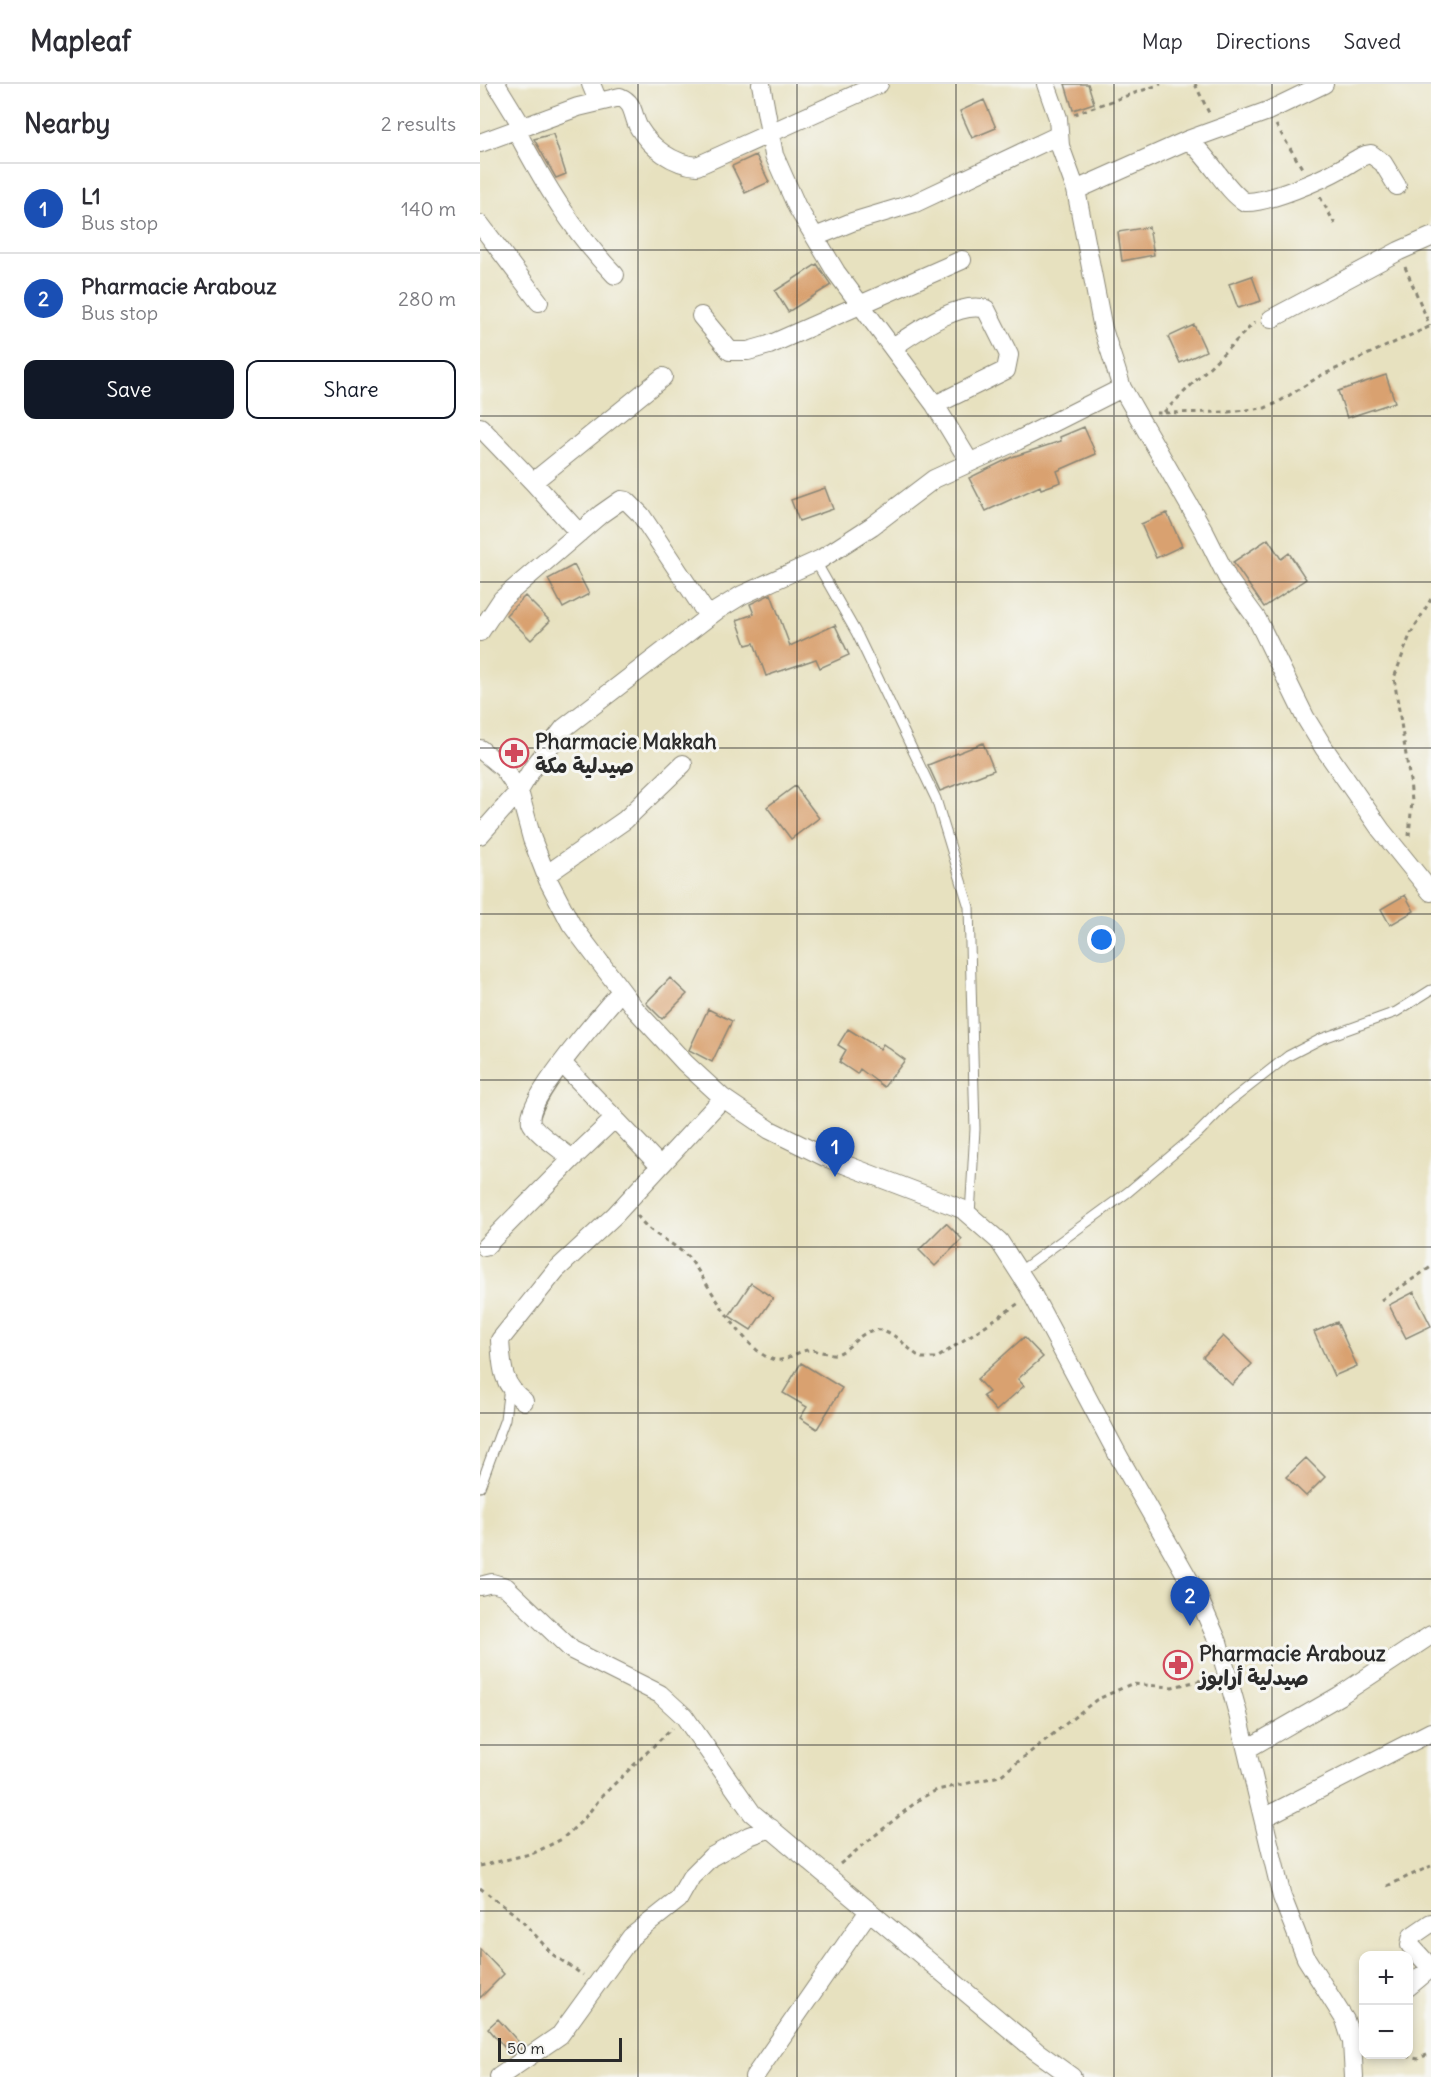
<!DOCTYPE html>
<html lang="en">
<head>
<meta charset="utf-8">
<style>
  :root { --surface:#fff; --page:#f7f7f7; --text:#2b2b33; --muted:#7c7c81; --line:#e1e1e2; --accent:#111827 }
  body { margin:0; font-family:Delius,"Playpen Sans Arabic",sans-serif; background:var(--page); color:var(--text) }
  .controls { position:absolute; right:18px; bottom:18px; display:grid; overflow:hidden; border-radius:12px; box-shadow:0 3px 9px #0003 }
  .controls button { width:54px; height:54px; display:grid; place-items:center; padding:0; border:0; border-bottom:2px solid var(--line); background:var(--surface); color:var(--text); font:30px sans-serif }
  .scale { position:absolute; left:18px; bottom:15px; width:124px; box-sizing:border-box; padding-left:6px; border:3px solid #2b2b2b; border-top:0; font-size:16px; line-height:21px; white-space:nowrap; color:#2b2b2b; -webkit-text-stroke:4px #f6f6f2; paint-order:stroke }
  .you { position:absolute; left:622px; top:856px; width:21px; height:21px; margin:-15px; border:4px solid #fff; border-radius:50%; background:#1a73e8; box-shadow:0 0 0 9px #1a73e833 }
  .badge { display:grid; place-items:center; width:39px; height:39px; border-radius:50%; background:var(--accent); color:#fff; font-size:20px; font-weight:700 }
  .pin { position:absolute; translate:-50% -50px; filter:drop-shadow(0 2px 3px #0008) }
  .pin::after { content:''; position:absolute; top:32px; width:21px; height:18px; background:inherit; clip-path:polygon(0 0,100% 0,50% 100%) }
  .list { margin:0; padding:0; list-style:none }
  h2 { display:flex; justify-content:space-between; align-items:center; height:78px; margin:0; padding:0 24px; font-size:26px }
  h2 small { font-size:20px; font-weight:400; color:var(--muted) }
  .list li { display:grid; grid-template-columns:39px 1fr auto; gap:18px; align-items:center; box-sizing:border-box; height:90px; padding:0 24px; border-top:2px solid var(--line) }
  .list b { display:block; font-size:22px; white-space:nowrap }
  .list p { margin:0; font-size:20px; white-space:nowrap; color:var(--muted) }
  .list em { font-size:20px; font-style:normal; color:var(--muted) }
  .actions { display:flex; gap:12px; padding:18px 24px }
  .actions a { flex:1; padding:14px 0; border:2px solid var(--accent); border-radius:12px; text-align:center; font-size:21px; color:var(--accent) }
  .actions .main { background:var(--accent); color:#fff }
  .map { position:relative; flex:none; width:951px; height:1993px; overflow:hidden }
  header { display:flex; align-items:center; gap:36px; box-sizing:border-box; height:84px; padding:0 30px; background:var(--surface); border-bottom:2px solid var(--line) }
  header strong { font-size:28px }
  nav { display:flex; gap:33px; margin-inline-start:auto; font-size:21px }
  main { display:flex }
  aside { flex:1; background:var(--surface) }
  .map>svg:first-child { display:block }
  .building { fill:#d9a170 }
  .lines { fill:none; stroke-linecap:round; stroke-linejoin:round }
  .service-casing { stroke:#898675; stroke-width:11 }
  .minor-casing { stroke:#898675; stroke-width:20 }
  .path { stroke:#898675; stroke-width:3; stroke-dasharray:4.5 4.5; stroke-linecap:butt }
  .service { stroke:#fff; stroke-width:9 }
  .minor { stroke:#fff; stroke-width:18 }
  .grid { fill:none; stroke:#2b2b2b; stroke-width:1.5; stroke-opacity:0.55 }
  .labels { text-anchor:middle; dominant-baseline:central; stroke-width:6; stroke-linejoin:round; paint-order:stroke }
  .poi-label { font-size:21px; font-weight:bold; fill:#2b2b2b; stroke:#f6f6f2; text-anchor:start }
</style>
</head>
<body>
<header>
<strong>Mapleaf</strong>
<nav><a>Map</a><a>Directions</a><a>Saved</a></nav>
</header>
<main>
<aside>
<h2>Nearby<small>2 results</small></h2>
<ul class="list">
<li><span class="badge" style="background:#1a4fb4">1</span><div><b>L1</b><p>Bus stop</p></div><em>140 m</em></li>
<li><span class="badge" style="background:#1a4fb4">2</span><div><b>Pharmacie Arabouz</b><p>Bus stop</p></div><em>280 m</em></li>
</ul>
<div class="actions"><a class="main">Save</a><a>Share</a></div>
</aside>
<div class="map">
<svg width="951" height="1993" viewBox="0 0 951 1993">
  <rect width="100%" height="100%" fill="#f6f6f2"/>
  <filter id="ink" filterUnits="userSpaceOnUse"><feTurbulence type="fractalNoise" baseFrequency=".0167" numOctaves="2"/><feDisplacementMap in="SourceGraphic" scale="12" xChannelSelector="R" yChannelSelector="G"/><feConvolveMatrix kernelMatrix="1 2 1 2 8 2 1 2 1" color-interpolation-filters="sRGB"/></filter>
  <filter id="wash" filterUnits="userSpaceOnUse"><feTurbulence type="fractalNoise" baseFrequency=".008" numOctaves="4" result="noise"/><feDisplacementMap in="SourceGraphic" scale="24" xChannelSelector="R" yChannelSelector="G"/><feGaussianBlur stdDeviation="1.35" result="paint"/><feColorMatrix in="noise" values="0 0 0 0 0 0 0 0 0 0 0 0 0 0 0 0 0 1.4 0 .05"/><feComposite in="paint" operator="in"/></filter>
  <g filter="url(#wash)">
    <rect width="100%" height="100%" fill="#e7e1bf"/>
    <g id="blocks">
      <!-- building -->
      <path class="building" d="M585,0H608L614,19L593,26Z
        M504,16L516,44L492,54L480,27Z
        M73,50L86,90L76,94L54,55Z
        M276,71L289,98L265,109L252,82Z
        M669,143L674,171L642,177L638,148Z
        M337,180L351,201L308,228L295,207Z
        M772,192L781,217L758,224L749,200Z
        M714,241L726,267L700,279L688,253Z
        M906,291L915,318L867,334L858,307Z
        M604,343L616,370L577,387L581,398L561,405L560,402L506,427L489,394L532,373L581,357L580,353Z
        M345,404L353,425L319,437L311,416Z
        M687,429L702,462L676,474L661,440Z
        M788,455L801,475L809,469L826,495L784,523L753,478Z
        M94,481L109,510L83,524L68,495Z
        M291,510L310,562L355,541L369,571L340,584L336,575L286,592L274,559L266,561L257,536L274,530L270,520Z
        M45,512L70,537L51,556L26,531Z
        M503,659L514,686L460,707L448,681Z
        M315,702L339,734L311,755L287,723Z
        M925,811L934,827L910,841L901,825Z
        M190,894L207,910L182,935L166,919Z
        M228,925L252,937L232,978L209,966Z
        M368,945L400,965L403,960L425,976L404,1003L380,985L377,990L359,978L366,966L358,961Z
        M466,1139L482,1155L455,1182L439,1166Z
        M271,1199L293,1214L271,1246L249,1232Z
        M934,1208L951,1242L926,1254L909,1221Z
        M857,1238L877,1282L854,1292L834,1248Z
        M743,1252L772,1280L752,1301L723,1273Z
        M544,1253L563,1273L538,1295L544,1302L516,1327L503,1312L509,1308L497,1295Z
        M321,1279L362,1304L337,1345L320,1334L327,1323L303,1309Z
        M826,1374L845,1393L826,1412L806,1393Z
        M0,1865L24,1890L0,1914Z
        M18,1935L43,1963L31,1971L8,1944Z"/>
    </g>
  </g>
  <g filter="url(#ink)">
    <use href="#blocks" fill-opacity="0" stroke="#898675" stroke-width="1.5"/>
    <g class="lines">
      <!-- service casing -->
      <g class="service-casing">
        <path id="service" d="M336,478L377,550L456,715L489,823L495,1045L490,1131
          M539,1188L648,1108L718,1049L748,1019L808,972L841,955L916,928L951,906
          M0,1403L25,1335L29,1303"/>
      </g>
      <!-- minor casing -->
      <g class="minor-casing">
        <path id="minor" d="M16,0L43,44
          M111,0L118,17
          M281,0L294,71L317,123L356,188L455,321L489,377
          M566,0L578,34L580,62L596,106L623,245L642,304L724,447L748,495L777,535L825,633L844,664L901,746L951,808
          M36,46C64,99 93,148 135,191
          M708,56C730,73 746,107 765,118C788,119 841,96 862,84C872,79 880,71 891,70L903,79L917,102
          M0,59L98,23L140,13C155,19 152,32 159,44C171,64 193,80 217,82L399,0
          M596,106L708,56L788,27L844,0
          M0,140L59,218
          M335,153L372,138L435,119L577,52
          M221,232L250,267H268L289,261L482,176
          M791,235L919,167L951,153
          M413,263C436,248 479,216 506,225L529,271L526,286L455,321
          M0,343L53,398
          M99,449L53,398L183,293
          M0,548L22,515L121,430L141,416L147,417L161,431L228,532
          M0,665L23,684L39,707L52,755L68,796L91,840L156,926L205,979L243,1014L290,1046L345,1073L482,1125L519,1157L548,1202L639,1373L717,1510L738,1558L758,1630L802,1813L826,1874L865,1936L872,1958L874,1993
          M0,751L39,707L52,685L84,644L236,527L262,511L341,475L392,442L454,395L537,357L642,304
          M66,791L145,736L203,680
          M82,979L179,1081
          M135,1034L92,1075C83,1067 54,1048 51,1038C45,1016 124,927 141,907
          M5,1163L92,1075
          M44,1317C21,1300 22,1282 20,1256L76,1186L135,1131L243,1014
          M0,1502L12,1499L26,1503L92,1566L180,1610L204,1632L272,1729L556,1967L592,1993
          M767,1665L859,1612L951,1551
          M783,1734L951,1648
          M951,1884L930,1861L932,1852L951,1839
          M928,1903L951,1884
          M19,1993L80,1951L151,1853L198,1816L211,1793L231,1773L269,1752L291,1744
          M274,1993L389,1827"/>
      </g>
      <!-- path -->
      <path class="path" d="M715,0L730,31
        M594,30L681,0
        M796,41L822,84
        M840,113L855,140
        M925,183L950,242
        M684,328L775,238
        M676,329L748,328L785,324L797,319L840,292L951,242
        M929,752L932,717L930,697L914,594L930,551L951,515
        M157,1131C171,1153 197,1158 212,1178C229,1201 266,1271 295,1276C307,1278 317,1266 330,1266C339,1266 347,1271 357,1270C368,1266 374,1256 384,1250C409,1235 423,1264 442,1274H457L539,1219
        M901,1216L951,1183
        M360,1780L441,1714L457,1706L520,1692L616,1616L651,1600L692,1603L732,1594
        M0,1782L54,1769L82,1755L103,1736L122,1712L192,1644
        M907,1802L951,1782
        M0,1804L41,1835L72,1870L103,1891
        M917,1970L938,1975L951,1969"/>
      <!-- service -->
      <use href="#service" class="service"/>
      <!-- minor -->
      <use href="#minor" class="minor"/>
    </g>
  </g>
  <!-- grid -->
  <path class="grid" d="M158,0V1993M317,0V1993M476,0V1993M634,0V1993M792,0V1993M0,166H951M0,332H951M0,498H951M0,664H951M0,830H951M0,996H951M0,1163H951M0,1329H951M0,1495H951M0,1661H951M0,1827H951"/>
  <!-- icons -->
  <defs>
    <g id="pharmacy-ring" transform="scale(1.5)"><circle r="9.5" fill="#f6f6f2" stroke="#d1495b" stroke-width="1.5"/><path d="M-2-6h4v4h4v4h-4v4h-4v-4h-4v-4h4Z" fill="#d1495b"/></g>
  </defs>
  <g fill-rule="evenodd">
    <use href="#pharmacy-ring" x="34" y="669"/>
    <use href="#pharmacy-ring" x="698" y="1581"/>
  </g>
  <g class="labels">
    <!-- poi labels -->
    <g class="poi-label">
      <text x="55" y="657">Pharmacie Makkah<tspan x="55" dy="24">صيدلية مكة</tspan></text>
      <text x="719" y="1569">Pharmacie Arabouz<tspan x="719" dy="24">صيدلية أرابوز</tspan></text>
    </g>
  </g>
</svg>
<div class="controls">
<button>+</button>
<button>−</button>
</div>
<div class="scale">50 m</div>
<div class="you"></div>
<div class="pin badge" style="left:355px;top:1093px;background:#1a4fb4">1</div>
<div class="pin badge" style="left:710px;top:1542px;background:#1a4fb4">2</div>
</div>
</main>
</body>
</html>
